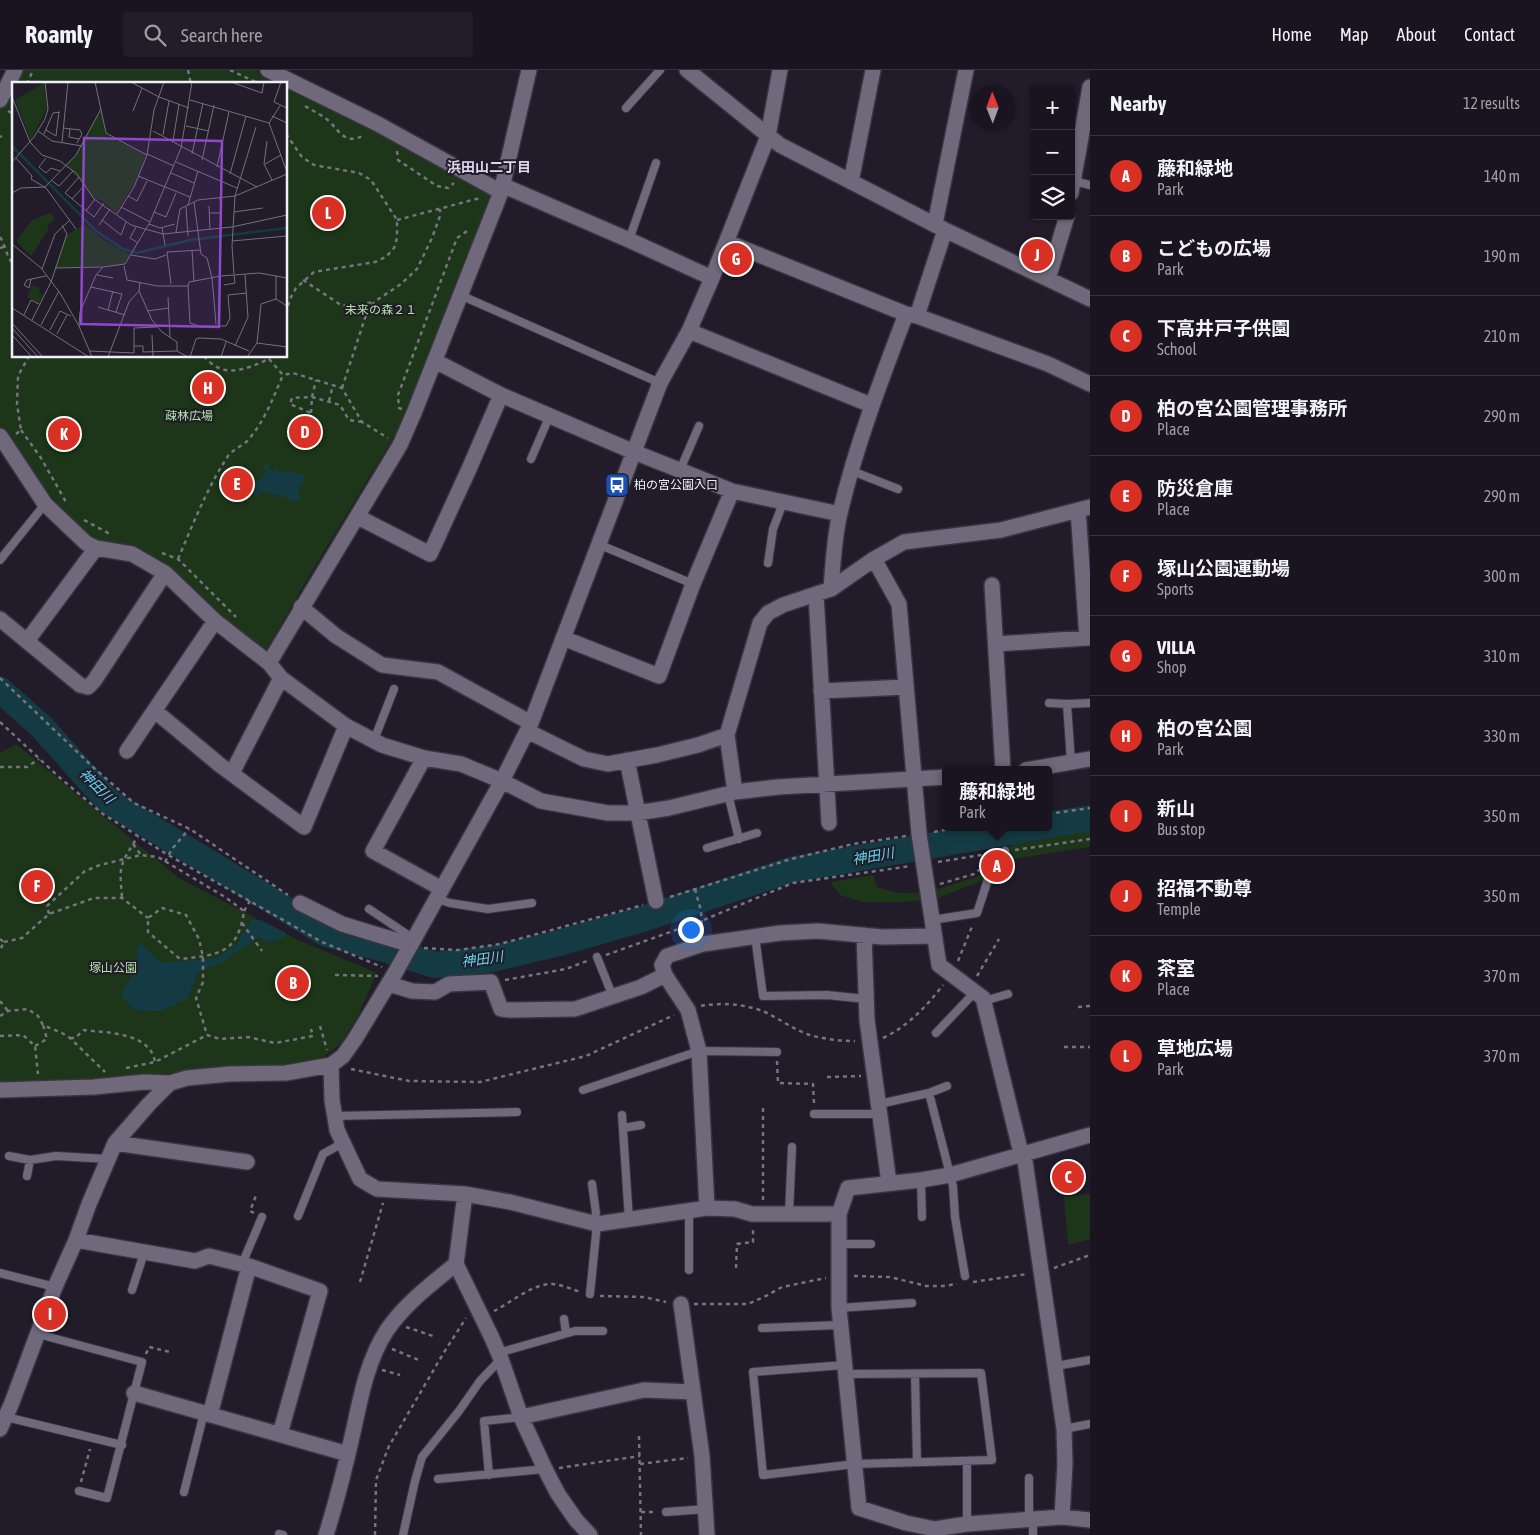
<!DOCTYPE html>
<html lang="en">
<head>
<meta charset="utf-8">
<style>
  :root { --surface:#191420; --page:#221d29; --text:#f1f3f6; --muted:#9f9ea5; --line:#37333e; --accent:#d93025 }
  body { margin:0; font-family:"Asap Condensed","Noto Sans JP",sans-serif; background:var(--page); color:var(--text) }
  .controls { position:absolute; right:15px; top:15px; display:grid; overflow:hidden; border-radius:5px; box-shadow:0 1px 4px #0004 }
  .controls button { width:45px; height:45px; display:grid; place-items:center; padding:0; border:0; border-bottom:1px solid var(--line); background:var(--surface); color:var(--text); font:25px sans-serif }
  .compass { position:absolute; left:970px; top:15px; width:45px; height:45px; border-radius:50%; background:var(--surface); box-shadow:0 1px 4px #0004; rotate:359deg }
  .you { position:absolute; left:690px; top:859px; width:18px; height:18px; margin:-12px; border:4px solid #fff; border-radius:50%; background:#1a73e8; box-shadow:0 0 0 8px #1a73e833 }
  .badge { display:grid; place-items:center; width:32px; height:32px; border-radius:50%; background:var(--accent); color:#fff; font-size:16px; font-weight:700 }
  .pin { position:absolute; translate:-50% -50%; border:2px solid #fff; box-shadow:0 1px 5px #0006 }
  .popup { position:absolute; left:942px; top:696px; width:110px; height:65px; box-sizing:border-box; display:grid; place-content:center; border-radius:5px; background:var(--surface); filter:drop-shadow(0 1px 4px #0005); font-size:16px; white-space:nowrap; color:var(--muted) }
  .popup b { font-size:19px; color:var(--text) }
  .popup::after { content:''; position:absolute; left:50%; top:100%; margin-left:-10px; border:10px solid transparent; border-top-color:var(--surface) }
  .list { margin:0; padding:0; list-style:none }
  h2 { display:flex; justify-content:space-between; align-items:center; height:65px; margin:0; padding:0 20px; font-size:21px }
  h2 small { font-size:16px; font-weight:400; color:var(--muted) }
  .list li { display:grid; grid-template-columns:32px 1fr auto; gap:15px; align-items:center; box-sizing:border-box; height:80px; padding:0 20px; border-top:1px solid var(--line) }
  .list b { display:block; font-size:19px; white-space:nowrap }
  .list p { margin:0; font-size:16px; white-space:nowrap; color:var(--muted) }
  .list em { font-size:16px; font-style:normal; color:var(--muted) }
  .icon { flex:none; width:28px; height:28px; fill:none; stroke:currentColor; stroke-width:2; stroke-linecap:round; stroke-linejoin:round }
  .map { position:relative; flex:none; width:1090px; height:1465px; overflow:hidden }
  header { display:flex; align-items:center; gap:30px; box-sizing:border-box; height:70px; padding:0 25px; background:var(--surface); border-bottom:1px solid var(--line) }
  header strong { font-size:24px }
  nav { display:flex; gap:28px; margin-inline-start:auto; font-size:18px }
  .search { width:350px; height:45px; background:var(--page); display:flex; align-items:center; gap:12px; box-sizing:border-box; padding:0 18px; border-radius:5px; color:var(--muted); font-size:19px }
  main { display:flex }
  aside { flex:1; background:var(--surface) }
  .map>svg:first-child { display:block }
  .green { fill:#1d3519 }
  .water { fill:#143b44 }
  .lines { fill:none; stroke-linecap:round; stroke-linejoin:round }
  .river { stroke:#143b44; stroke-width:26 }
  .lane-casing { stroke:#383540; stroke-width:10 }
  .street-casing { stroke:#383540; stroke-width:18 }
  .path { stroke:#787380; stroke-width:2.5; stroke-dasharray:4 4; stroke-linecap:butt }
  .lane { stroke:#6f697b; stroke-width:8 }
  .street { stroke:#6f697b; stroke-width:15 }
  .labels { text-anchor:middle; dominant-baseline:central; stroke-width:4; stroke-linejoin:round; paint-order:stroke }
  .park-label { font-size:12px; fill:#ade5a3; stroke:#211b2a }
  .poi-label { font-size:12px; fill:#f2eff9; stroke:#211b2a; text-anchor:start }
  .neighbourhood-label { font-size:14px; font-weight:bold; fill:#ddd6ea; stroke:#211b2a }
  .water-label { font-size:14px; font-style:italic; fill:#63d3ec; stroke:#211b2a }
  .inset-river { fill:none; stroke:#143b44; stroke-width:2.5 }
  .inset-road { fill:none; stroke:#75707d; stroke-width:1 }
  .view { fill:#8d49c8; fill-opacity:0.15; stroke:#8d49c8; stroke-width:2.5 }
  .inset-edge { fill:none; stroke:#f2eff9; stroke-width:2.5 }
</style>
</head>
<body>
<header>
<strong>Roamly</strong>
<div class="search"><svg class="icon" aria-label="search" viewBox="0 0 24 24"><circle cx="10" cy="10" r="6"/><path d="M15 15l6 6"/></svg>Search here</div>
<nav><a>Home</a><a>Map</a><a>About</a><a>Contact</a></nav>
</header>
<main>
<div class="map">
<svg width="1090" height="1465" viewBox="0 0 1090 1465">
  <rect width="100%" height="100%" fill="#211b2a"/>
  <!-- green -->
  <path class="green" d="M15,0H257L284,14H14V286H286V15L370,56L492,126L404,350L309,506L264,584L186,515L161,490L128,477L89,468L49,430L0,356V30Z
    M16,674L179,808L294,868L377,903L356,950L340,974L318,991L298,995L195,1000L24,1021L0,1022V683Z
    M1090,759V777L1013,789L999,804L938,828L904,832H862L840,825L830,812L873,805L877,817L899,823H918L938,819L976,807L1016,771Z
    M1090,1124V1169L1068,1175L1064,1127Z"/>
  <!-- water -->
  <path class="water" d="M265,394L270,395L269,399L274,402L276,397L282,403L291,401L304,405L305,410L299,417L300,430L294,432L280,425H277L260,421L257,426H254L256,412L266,404V401L263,398Z
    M251,850H261L286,863L284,868L270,872L259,867L221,893L198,902L187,929L161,941L134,940L121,925C125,916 131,909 135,900C139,890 133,884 140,873L162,893L217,888L237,874Z"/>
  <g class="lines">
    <!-- river -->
    <path class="river" d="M0,620L41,656L108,731L326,864L387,880L435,895L492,889L559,873L643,849L790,800L1038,757
      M1048,755L1090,748"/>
    <!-- lane casing -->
    <g class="lane-casing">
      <path id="lane" d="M626,38L660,0
        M1074,111L1090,115
        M629,170L656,93
        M460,225L660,313
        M531,389L550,345
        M680,400L699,356
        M852,401L898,419
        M598,474L693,514
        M0,490L45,434
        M768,493L773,459L783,433
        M1049,633L1067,634L1090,633
        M1067,634L1071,692
        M374,670L394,619
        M728,724L739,769
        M707,778L757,763
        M437,829L450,833L488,839L532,833
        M369,839L414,869
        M932,850L977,843L993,794L1005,781
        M755,866L763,926L827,925L866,929
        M597,887L613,927
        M984,931L1008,924
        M936,963L975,922
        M583,1020L699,981L777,982
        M929,1023L953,1116L955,1147L965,1206
        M879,1034L929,1023L947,1016
        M814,1044H881
        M622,1045L629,1150
        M334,1046L517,1042
        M623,1058L641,1055
        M9,1086L30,1090L56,1086L108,1089
        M27,1106L30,1090
        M921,1110L922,1147
        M592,1114L596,1143L594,1153
        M789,1144L792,1077
        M298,1146L323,1084L343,1073
        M838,1174H871
        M242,1194L262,1147
        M689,1200V1140
        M0,1203L55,1217
        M132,1220L144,1183
        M590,1224L597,1154
        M839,1238L912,1233
        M564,1249L566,1263
        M762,1258L840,1255
        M38,1264L142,1292L107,1428L79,1421
        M498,1283L575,1261H603
        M845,1295L753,1302L763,1405L855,1394L992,1390L981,1303L846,1304
        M1056,1296L1090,1290
        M915,1304L917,1392
        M6,1347L122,1375
        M1064,1359L1090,1354
        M967,1391V1454
        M489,1405L484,1351L521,1347
        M1029,1408V1449
        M438,1409L545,1399
        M184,1422L204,1343
        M666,1442L706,1439
        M279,1464L283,1465
        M403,1465L415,1411L422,1387L459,1341L480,1311L501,1289
        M1033,1465V1449"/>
    </g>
    <!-- street casing -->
    <g class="street-casing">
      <path id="street" d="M268,0L376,53L501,122
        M687,0L780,75L945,160L1090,229
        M0,30L15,0
        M851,112L873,0
        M502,115L629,170L712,208
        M1071,123L1090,17
        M935,154L966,0
        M727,172L906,244L917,246L1048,294L1090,314
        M1048,209L1067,146
        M917,246L945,160
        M689,261L871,335
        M435,291L501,325L634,382L732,421L840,444
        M0,366L45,434L86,473L96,478L132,484L165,503L215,551L269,593L281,608L346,656L382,675L424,688L461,694L502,711L541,731L608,743H637L669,738L735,722L778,717L946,707
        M358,447L430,484L469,399L501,325
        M874,489L899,534L919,764L939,895L983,928L1020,1079L1024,1084L1064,1359L1065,1394L1062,1447
        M992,515L1003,700
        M831,519C833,494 834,468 840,443C856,375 881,310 906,244
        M816,524L829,753
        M301,537L336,566L382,595L438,602L531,653
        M0,549L80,615L88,617L94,611L165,503
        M563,568L659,606L693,514L732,421
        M27,571L96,478
        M996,574L1087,568L1078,440
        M269,593L400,375L414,343L501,122L529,0
        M821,621L906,617
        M155,641L220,695L304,757L346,656
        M527,661L584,689L608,694L657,685L698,675L727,665
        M127,681L215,551
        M424,688L373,781L442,819
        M627,690L656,831
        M1026,700L1090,689
        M232,703L281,608
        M735,722L727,665L760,553L768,543L783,535L831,519L874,489L904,472L1001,460L1090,437
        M300,833L342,854L411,875
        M864,865L867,950L889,1113
        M389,914L412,921L435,922L449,914L491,912L501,939L510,940L575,939L641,917L665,905
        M331,995L332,1030L337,1060L360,1109L377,1119L465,1124L510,1132L597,1154L707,1138L735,1139L752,1144H839
        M0,1020L94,1017L144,1012L170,1013
        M1090,1065L950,1105L921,1110L848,1118L839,1144V1238L859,1438L906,1453L935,1459L967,1454L1062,1447L1090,1450
        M115,1073L247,1092
        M465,1124L456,1194L492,1268L501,1289L521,1347L545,1399L558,1424L576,1450L590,1465
        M707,1138L699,981L688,940L665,905L662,895L667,886L703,874L780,863L818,861L882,867L934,866
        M76,1170L195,1191L209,1186L249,1196L320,1221L280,1364
        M681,1234L702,1386L707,1465
        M134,1323L348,1384
        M210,1345L249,1196
        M521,1347L644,1320L693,1322
        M0,1359L11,1335L55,1217L76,1170L89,1134L115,1073L149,1034L170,1013L187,1008L229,1004L286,1003L331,995L343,986L355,969L395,903L502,711L531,653L660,313L689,261L712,208L768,66L780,0
        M326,1465C337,1430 346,1394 354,1358C361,1325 368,1289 387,1260C405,1234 431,1214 456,1194"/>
    </g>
    <!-- path -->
    <path class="path" d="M188,0L191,14
      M230,0L260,14
      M27,14L33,0
      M305,36C313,41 322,45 329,51C341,63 345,75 365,65
      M8,41L12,43L14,40
      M286,64L302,87L314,95L359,103L371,110L397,150V168L394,178L386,187L375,192L314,202L296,218L290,229L286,245
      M0,66L2,67
      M397,81L398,90L437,116L448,118L454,113
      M397,150L480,128
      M0,167C6,176 6,187 14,195
      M0,178L6,176
      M303,210L341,235L351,236L374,232
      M286,253V265
      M204,286C223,310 246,299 269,289L272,286
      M269,289L283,305L293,303L342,318L362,352L388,368
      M342,318L365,248L374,232L401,214L417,199L432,168L440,146V139
      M329,331L333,315
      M402,339L399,338L398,325L457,168L470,159
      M311,343L312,327L316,310
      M310,350L311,343L290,334L292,328L312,327L340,335L349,350L362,352
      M21,360L41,388L66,432
      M16,364L21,360L17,334L18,306L29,286
      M84,450L110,464
      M162,483L178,489L236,547
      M178,489C193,454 207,418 228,386C233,379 243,376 249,369C265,350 273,328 283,305
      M0,608L94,698L134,733L190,759L288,825
      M0,652L59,707L103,744L168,785L322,872L382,897
      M0,697H27L39,689
      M1048,744L1090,738
      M934,762L959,757
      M133,774L138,766
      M1015,780L1090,769
      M165,792L172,779L189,759
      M938,792L987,784
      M940,814L974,804L979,800
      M695,819L701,841L702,859
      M122,827C120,800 118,798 133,774L141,785
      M670,827L791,789L853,774L906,766
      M244,841L250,831
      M49,844L47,836L85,801L100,795L141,785L158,787L225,827L244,841C238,884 218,885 180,889L148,862V848L162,838L186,845L199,869L203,887V912L196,928L207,965
      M242,853L262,881
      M0,869L4,872L0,880
      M4,872L22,868L49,844L94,828H122L148,848
      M424,878L458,880L500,874L643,835
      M606,885L701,851L793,813L911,796
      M958,891L973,854
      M335,905L378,906
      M977,906L999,869
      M505,910L566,899L587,891
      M0,931L8,941
      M701,936C722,932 745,934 765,942C780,949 794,960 810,965C824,969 840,971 855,971
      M1078,937L1090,936
      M0,946L8,941L28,939L38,946L43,955L62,963L70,968L105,1002
      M320,956L327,980
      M0,966L23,965L35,976L38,1004
      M70,968H75L84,960C107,963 150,962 155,992
      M883,968C908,956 926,937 943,915
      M35,976L47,969L43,955
      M1064,977H1090
      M777,991L778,1013L813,1014L814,1034
      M126,998L155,992L207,965L220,969L248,967L275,973L313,966L311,959
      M351,999L409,1011L480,1012L586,986L674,945
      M827,1007L861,1006
      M763,1130V1034
      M254,1143L250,1141L257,1123
      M736,1198L737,1174L753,1172V1158
      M1054,1198L1090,1185
      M854,1206L890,1207L926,1216H943L957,1214
      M360,1212L383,1133
      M973,1212L1027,1204
      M600,1226L644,1227L666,1232
      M694,1234H748L766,1226L782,1217L826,1208
      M494,1241C510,1233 531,1215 550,1214C558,1213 571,1219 580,1222
      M406,1257L433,1266
      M392,1279L419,1290
      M146,1284L149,1277L170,1282
      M382,1300L400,1305
      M639,1366L641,1465
      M640,1394L688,1388
      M559,1398L640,1386
      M81,1412L90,1379
      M641,1442H655
      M375,1465L376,1410L389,1376L443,1284L466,1248"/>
    <!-- lane -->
    <use href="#lane" class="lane"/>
    <!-- street -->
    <use href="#street" class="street"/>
  </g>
  <!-- icons -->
  <defs>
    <g id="bus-square" transform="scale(1.25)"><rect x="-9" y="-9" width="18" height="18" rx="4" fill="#1a4fb4" stroke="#211b2a"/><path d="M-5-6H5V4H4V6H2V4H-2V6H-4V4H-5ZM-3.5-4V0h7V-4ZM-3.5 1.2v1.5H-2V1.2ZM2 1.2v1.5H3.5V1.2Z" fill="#fff"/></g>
  </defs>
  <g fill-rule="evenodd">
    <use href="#bus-square" x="617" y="415"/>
  </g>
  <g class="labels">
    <!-- park labels -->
    <g class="park-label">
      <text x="381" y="240">未来の森２１</text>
      <text x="189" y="346">疎林広場</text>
      <text x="113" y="898">塚山公園</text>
    </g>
    <!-- poi labels -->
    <g class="poi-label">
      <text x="634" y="415">柏の宮公園入口</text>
    </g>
    <!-- neighbourhood labels -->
    <g class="neighbourhood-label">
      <text x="489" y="97">浜田山二丁目</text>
    </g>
    <!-- water labels -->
    <g class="water-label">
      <text transform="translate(97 716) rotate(45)">神田川</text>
      <text transform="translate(873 786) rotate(-10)">神田川</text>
      <text transform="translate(482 889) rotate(-8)">神田川</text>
    </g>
  </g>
  <!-- overview -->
  <g transform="translate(12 12)">
    <rect width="275" height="275" fill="#211b2a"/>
    <path d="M32,1L35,26L19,58L3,18ZM89,29L93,51L134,73L122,102L104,131L91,119L82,116L54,83L61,77ZM38,131L43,136L35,145L37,147L19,174L4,159L20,138ZM72,142L93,159L118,172L115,178L110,183L44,186L55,153ZM20,203L28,206L27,210L31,213L27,221L15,215Z" fill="#1d3519"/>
    <path class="inset-river" d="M0,64L84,149L111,167L125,171L178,158L275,146"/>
    <path class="inset-road" d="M83,0L94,51L135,73M119,0L147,15L177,26M219,0L250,11L252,0M269,0L262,20L275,26M0,15L18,60L30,73L48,79L65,92L82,117L119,143L151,152L220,145L275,133M178,18L257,41M268,24L257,41L275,90M121,29L130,6M260,34L275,41M174,44L197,49M51,46L68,48L70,52L65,61M58,47L57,55L67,57M34,48L44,54L47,30M26,49L40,59L70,64M141,49L245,105M32,52L41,31L48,30M151,53L157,19M161,59L167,22M255,59L252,82L260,98M50,60L56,0M135,72L162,84M180,72L191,21M4,76L20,94L19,97L34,106L64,147M34,76L27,85L34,91L39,86L48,89M190,78L202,23M0,80L22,55L33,37L36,27L33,0M164,80L225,106M253,82L269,73M205,85L217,30M159,91L182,101M218,92L234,34M126,94L178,115M67,95L53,111L82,135L92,121M39,98L47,104L61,89M0,111L9,106L33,105L64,73L89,27M116,114L125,119L135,99M60,117L72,104M182,120L189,172L195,176L200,196L204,242M176,123L186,89M197,124L198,148M109,125L138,140M174,125L176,154M74,129L83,117M142,130L154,135L164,111M222,130L251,126M197,131H209L208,115M105,132L122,105L135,73L142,28L152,0M90,138L109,153L114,140M137,142L148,146L163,142M87,143L98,127M124,145L118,156L126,161M150,145L153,163M164,150L168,127L186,118L223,114L275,92M220,159L275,154M0,162L29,186L48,211L67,244M180,168L182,200M119,173L143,177L154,173M112,184L115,198L145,204H176L177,200L209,194L247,191L275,196M43,186L91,185M30,187L43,152L58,138M222,192L220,164L223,114L244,45M85,193L101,196M19,197L17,206L12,203L15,198L34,194M128,200L127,209L140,238L150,250L165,260V269M159,202L155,170L189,168M212,203L223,201L222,193M176,204L178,241L187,244H214L218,236L216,213L235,211M79,205L110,212L104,230M156,215L158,255M264,217V194M86,225L113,233M0,226L77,275M96,228L101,209M135,229L157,226M12,233L19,218L27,222M20,238L39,200L55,152L50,143M0,241L31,275M29,243L47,209M0,246L26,275M38,248L48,229L59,234M45,252L55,233M0,253L20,275M140,253L141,275M245,261L275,265M122,264H131V270L165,269L176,275M223,264L236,235L233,193M77,269L122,271V246L145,245M80,275L67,244L68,230L84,193L91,185L113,182L138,140L169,66L180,0M96,275L117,220L127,209M178,275L184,257L187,256L209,257L237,269M209,275L214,260M235,275L245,261L249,222L264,217L275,224"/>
    <path class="view" d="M72,56L210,59L207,245L69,242Z"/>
    <rect width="275" height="275" class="inset-edge"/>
  </g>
</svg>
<div class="controls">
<button>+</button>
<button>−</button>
<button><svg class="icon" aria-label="layers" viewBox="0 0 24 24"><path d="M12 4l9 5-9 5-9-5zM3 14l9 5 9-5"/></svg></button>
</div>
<svg class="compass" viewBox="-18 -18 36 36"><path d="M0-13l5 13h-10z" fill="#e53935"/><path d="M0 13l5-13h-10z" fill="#9f9ea5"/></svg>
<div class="you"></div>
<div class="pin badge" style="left:997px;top:796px">A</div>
<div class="popup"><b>藤和緑地</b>Park</div>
<div class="pin badge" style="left:293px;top:913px">B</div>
<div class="pin badge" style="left:1068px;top:1107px">C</div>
<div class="pin badge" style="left:305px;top:362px">D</div>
<div class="pin badge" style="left:237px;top:414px">E</div>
<div class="pin badge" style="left:37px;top:816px">F</div>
<div class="pin badge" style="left:736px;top:189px">G</div>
<div class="pin badge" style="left:208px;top:318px">H</div>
<div class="pin badge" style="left:50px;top:1244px">I</div>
<div class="pin badge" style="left:1037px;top:185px">J</div>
<div class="pin badge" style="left:64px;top:364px">K</div>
<div class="pin badge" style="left:328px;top:143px">L</div>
</div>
<aside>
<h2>Nearby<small>12 results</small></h2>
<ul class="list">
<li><span class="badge">A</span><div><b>藤和緑地</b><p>Park</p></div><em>140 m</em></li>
<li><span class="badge">B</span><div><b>こどもの広場</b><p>Park</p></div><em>190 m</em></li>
<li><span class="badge">C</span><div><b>下高井戸子供園</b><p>School</p></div><em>210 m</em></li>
<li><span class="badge">D</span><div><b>柏の宮公園管理事務所</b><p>Place</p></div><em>290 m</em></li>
<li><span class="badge">E</span><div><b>防災倉庫</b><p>Place</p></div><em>290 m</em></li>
<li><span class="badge">F</span><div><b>塚山公園運動場</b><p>Sports</p></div><em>300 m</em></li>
<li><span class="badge">G</span><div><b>VILLA</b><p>Shop</p></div><em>310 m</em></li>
<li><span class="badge">H</span><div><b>柏の宮公園</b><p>Park</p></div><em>330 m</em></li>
<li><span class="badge">I</span><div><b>新山</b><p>Bus stop</p></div><em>350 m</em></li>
<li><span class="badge">J</span><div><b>招福不動尊</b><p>Temple</p></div><em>350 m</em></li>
<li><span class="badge">K</span><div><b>茶室</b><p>Place</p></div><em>370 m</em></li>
<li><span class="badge">L</span><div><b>草地広場</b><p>Park</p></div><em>370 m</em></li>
</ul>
</aside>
</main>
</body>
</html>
